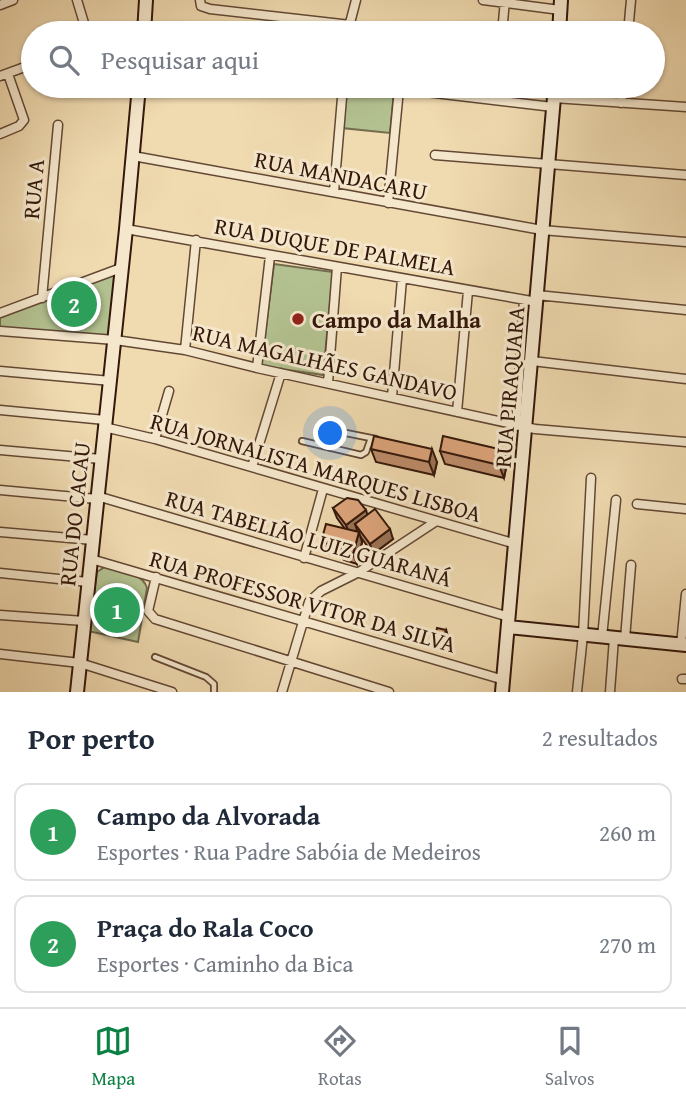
<!DOCTYPE html>
<html lang="pt">
<head>
<meta charset="utf-8">
<style>
  :root { --surface:#fff; --page:#f2f2f3; --text:#1f2937; --muted:#747a83; --line:#e0e1e3; --accent:#0b8043 }
  body { margin:0; font-family:"Gentium Book Plus",serif; background:var(--page); color:var(--text) }
  .you { position:absolute; left:331px; top:434px; width:24px; height:24px; margin:-18px; border:5px solid #fff; border-radius:50%; background:#1a73e8; box-shadow:0 0 0 10px #1a73e833 }
  .badge { display:grid; place-items:center; width:46px; height:46px; border-radius:50%; background:var(--accent); color:#fff; font-size:23px; font-weight:700 }
  .pin { position:absolute; translate:-50% -50%; border:4px solid #fff; box-shadow:0 2px 7px #0006 }
  .list { margin:0; padding:0; list-style:none }
  h2 { display:flex; justify-content:space-between; align-items:center; height:91px; margin:0; padding:0 28px; font-size:30px }
  h2 small { font-size:23px; font-weight:400; color:var(--muted) }
  .list li { display:grid; grid-template-columns:46px 1fr auto; gap:21px; align-items:center; box-sizing:border-box; height:98px; margin:0 14px 14px; padding:0 14px; border:2px solid var(--line); border-radius:14px }
  .list b { display:block; font-size:26px; white-space:nowrap }
  .list p { margin:0; font-size:23px; white-space:nowrap; color:var(--muted) }
  .list em { font-size:23px; font-style:normal; color:var(--muted) }
  .icon { flex:none; width:38px; height:38px; fill:none; stroke:currentColor; stroke-width:2; stroke-linecap:round; stroke-linejoin:round }
  .map { position:relative; flex:none; width:686px; height:692px; overflow:hidden }
  .search { position:absolute; background:var(--surface); box-shadow:0 2px 5px #0004; left:21px; right:21px; top:21px; height:77px; display:flex; align-items:center; gap:18px; box-sizing:border-box; padding:0 24px; border-radius:38px; color:var(--muted); font-size:26px }
  .sheet { height:315px; background:var(--surface) }
  nav { display:flex; justify-content:space-around; align-items:center; box-sizing:border-box; height:98px; border-top:2px solid var(--line); background:var(--surface); font-size:19px; color:var(--muted) }
  nav a { display:grid; justify-items:center; gap:4px }
  nav .on { color:var(--accent) }
  .map>svg:first-child { display:block }
  .green { fill:#b3c190; stroke:#736c4d; stroke-width:2 }
  .lines { fill:none; stroke-linecap:round; stroke-linejoin:round }
  .lane-casing { stroke:#624834; stroke-width:8 }
  .street-casing { stroke:#624834; stroke-width:11 }
  .secondary-casing { stroke:#33170a; stroke-width:16 }
  .lane { stroke:#f5e7cc; stroke-width:4.5 }
  .street { stroke:#f5e7cc; stroke-width:8 }
  .secondary { stroke:#f5e7cc; stroke-width:12 }
  .wall { fill:#be8d6a; stroke:#33170a; stroke-width:2 }
  .shaded-wall { fill:#9b7356; stroke:#33170a; stroke-width:2 }
  .building { fill:#dda47b; stroke:#33170a; stroke-width:2 }
  .poi-dot { fill:#8f2418; stroke:#f5e7cc; stroke-width:2.5 }
  .labels { text-anchor:middle; dominant-baseline:central; stroke-width:6; stroke-linejoin:round; paint-order:stroke }
  .street-label { font-size:23px; fill:#33170a; stroke:#f5e7cc }
  .poi-label { font-size:23px; font-weight:bold; fill:#33170a; stroke:#f5e7cc; text-anchor:start }
</style>
</head>
<body>
<div class="map">
<svg width="686" height="692" viewBox="0 0 686 692">
  <rect width="100%" height="100%" fill="#f0dab0"/>
  <filter id="stains"><feTurbulence type="fractalNoise" baseFrequency=".00286" numOctaves="4"/><feColorMatrix values="0 0 0 0 .2 0 0 0 0 .09 0 0 0 0 .02 0 0 0 .5 -.17"/></filter>
  <radialGradient id="worn" r=".72"><stop offset=".6" stop-color="#630" stop-opacity="0"/><stop offset="1" stop-color="#630" stop-opacity=".3"/></radialGradient>
  <!-- green -->
  <path class="green" d="M345,86L394,91L390,133L342,128Z
    M274,264L333,272L323,375L261,366Z
    M117,274L113,338L0,330V315Z
    M106,566C120,570 143,573 147,588L138,642L88,631L97,572Z"/>
  <g class="lines">
    <!-- lane casing -->
    <g class="lane-casing">
      <path id="lane" d="M302,441L361,455L366,452L371,438
        M330,448L336,431L376,439
        M500,458L519,461
        M155,657L206,677L214,684V692"/>
    </g>
    <!-- street casing -->
    <g class="street-casing">
      <path id="street" d="M77,0L87,33
        M200,0L201,6L210,9L421,33
        M483,0L560,10
        M0,5L13,0
        M350,23L356,0
        M118,33L145,24
        M502,33L505,0
        M628,33L631,0
        M0,76L33,64
        M375,86L553,107
        M554,98L686,107
        M621,103L623,86
        M0,134L19,126L24,120L8,74
        M435,155L686,175
        M133,156L542,230L686,242
        M334,192L343,86
        M388,203L399,89
        M126,229L537,302
        M537,295L686,310
        M42,298L58,125
        M0,313L121,268
        M0,331L115,340L185,350L257,368L535,429L686,442
        M185,350L196,240
        M532,361L686,379
        M257,368L270,256
        M0,371L111,381
        M328,383L337,267
        M392,397L402,279
        M0,410L105,420
        M457,412L468,291
        M516,426L524,300
        M104,427L155,439L516,544
        M155,439L169,391
        M0,450L101,459
        M252,467L281,373
        M0,490L97,499
        M97,496L509,617
        M637,504L686,509
        M0,532L93,540
        M304,558L323,489
        M91,559L504,680
        M0,573L88,582
        M156,577L148,611L155,619L389,692
        M0,615L84,621
        M602,637L616,500
        M625,639L631,565
        M681,645L686,594
        M0,654L80,663L172,692
        M682,679H686
        M282,692L309,602L321,591L359,572L435,522
        M577,692L583,635L591,478
        M610,692L614,638"/>
    </g>
    <!-- secondary casing -->
    <g class="secondary-casing">
      <path id="secondary" d="M144,33L146,0
        M559,33L561,0
        M508,627L686,645
        M77,692L126,229L139,86
        M502,692L555,86"/>
    </g>
    <!-- lane -->
    <use href="#lane" class="lane"/>
    <!-- street -->
    <use href="#street" class="street"/>
    <!-- secondary -->
    <use href="#secondary" class="secondary"/>
  </g>
  <!-- wall -->
  <path class="wall" d="M371,449L437,462L434,475L376,462Z
    M503,450L507,463L504,478L445,464L440,451Z
    M333,508L367,514L393,539L373,554L360,536L362,542L357,564L344,560L342,557L325,552L321,542L345,529L337,518Z
    M446,630L448,637L447,642L438,640L436,633Z"/>
  <!-- shaded-wall -->
  <path class="shaded-wall" d="M432,449L437,462L434,475L429,462Z
    M503,450L507,463L504,478L499,465Z
    M366,510L369,520L355,524L357,530L350,535L346,525Z
    M390,529L393,539L373,554L370,544Z
    M359,532L362,542L357,564L353,554Z
    M446,630L448,637L447,642L444,635Z"/>
  <!-- building -->
  <path class="building" d="M374,436L432,449L429,462L371,449Z
    M443,436L503,450L499,465L440,451Z
    M347,498L358,500L366,510L346,525L333,508Z
    M375,509L390,529L370,544L355,524Z
    M326,524L359,532L353,554L340,551L341,547L321,542Z
    M437,628L446,630L444,635L436,633Z"/>
  <!-- markers -->
  <circle class="poi-dot" cx="298" cy="319" r="7"/>
  <g class="labels">
    <!-- street labels -->
    <g class="street-label">
      <text transform="translate(341 175) rotate(11)">RUA MANDACARU</text>
      <text transform="translate(33 189) rotate(-85)">RUA A</text>
      <text transform="translate(335 246) rotate(10)">RUA DUQUE DE PALMELA</text>
      <text transform="translate(325 362) rotate(13)">RUA MAGALHÃES GANDAVO</text>
      <text transform="translate(509 387) rotate(-85)">RUA PIRAQUARA</text>
      <text transform="translate(316 467) rotate(16)">RUA JORNALISTA MARQUES LISBOA</text>
      <text transform="translate(74 514) rotate(-84)">RUA DO CACAU</text>
      <text transform="translate(309 538) rotate(16)">RUA TABELIÃO LUIZ GUARANÁ</text>
      <text transform="translate(303 601) rotate(16)">RUA PROFESSOR VITOR DA SILVA</text>
    </g>
    <!-- poi labels -->
    <g class="poi-label">
      <text x="312" y="319">Campo da Malha</text>
    </g>
  </g>
  <rect width="100%" height="100%" filter="url(#stains)"/>
  <rect width="100%" height="100%" fill="url(#worn)"/>
</svg>
<div class="you"></div>
<div class="pin badge" style="left:117px;top:610px;background:#2e9e5b">1</div>
<div class="pin badge" style="left:74px;top:304px;background:#2e9e5b">2</div>
<div class="search"><svg class="icon" aria-label="search" viewBox="0 0 24 24"><circle cx="10" cy="10" r="6"/><path d="M15 15l6 6"/></svg>Pesquisar aqui</div>
</div>
<section class="sheet">
<h2>Por perto<small>2 resultados</small></h2>
<ul class="list">
<li><span class="badge" style="background:#2e9e5b">1</span><div><b>Campo da Alvorada</b><p>Esportes · Rua Padre Sabóia de Medeiros</p></div><em>260 m</em></li>
<li><span class="badge" style="background:#2e9e5b">2</span><div><b>Praça do Rala Coco</b><p>Esportes · Caminho da Bica</p></div><em>270 m</em></li>
</ul>
</section>
<nav>
<a class="on"><svg class="icon" aria-label="map" viewBox="0 0 24 24"><path d="M3 6l6-2 6 2 6-2v14l-6 2-6-2-6 2zM9 4v14M15 6v14"/></svg>Mapa</a>
<a><svg class="icon" aria-label="directions" viewBox="0 0 24 24"><path d="M12 3l9 9-9 9-9-9zM9 14v-3h6M13 9l2 2-2 2"/></svg>Rotas</a>
<a><svg class="icon" aria-label="saved" viewBox="0 0 24 24"><path d="M7 4h10v16l-5-4-5 4z"/></svg>Salvos</a>
</nav>
</body>
</html>
